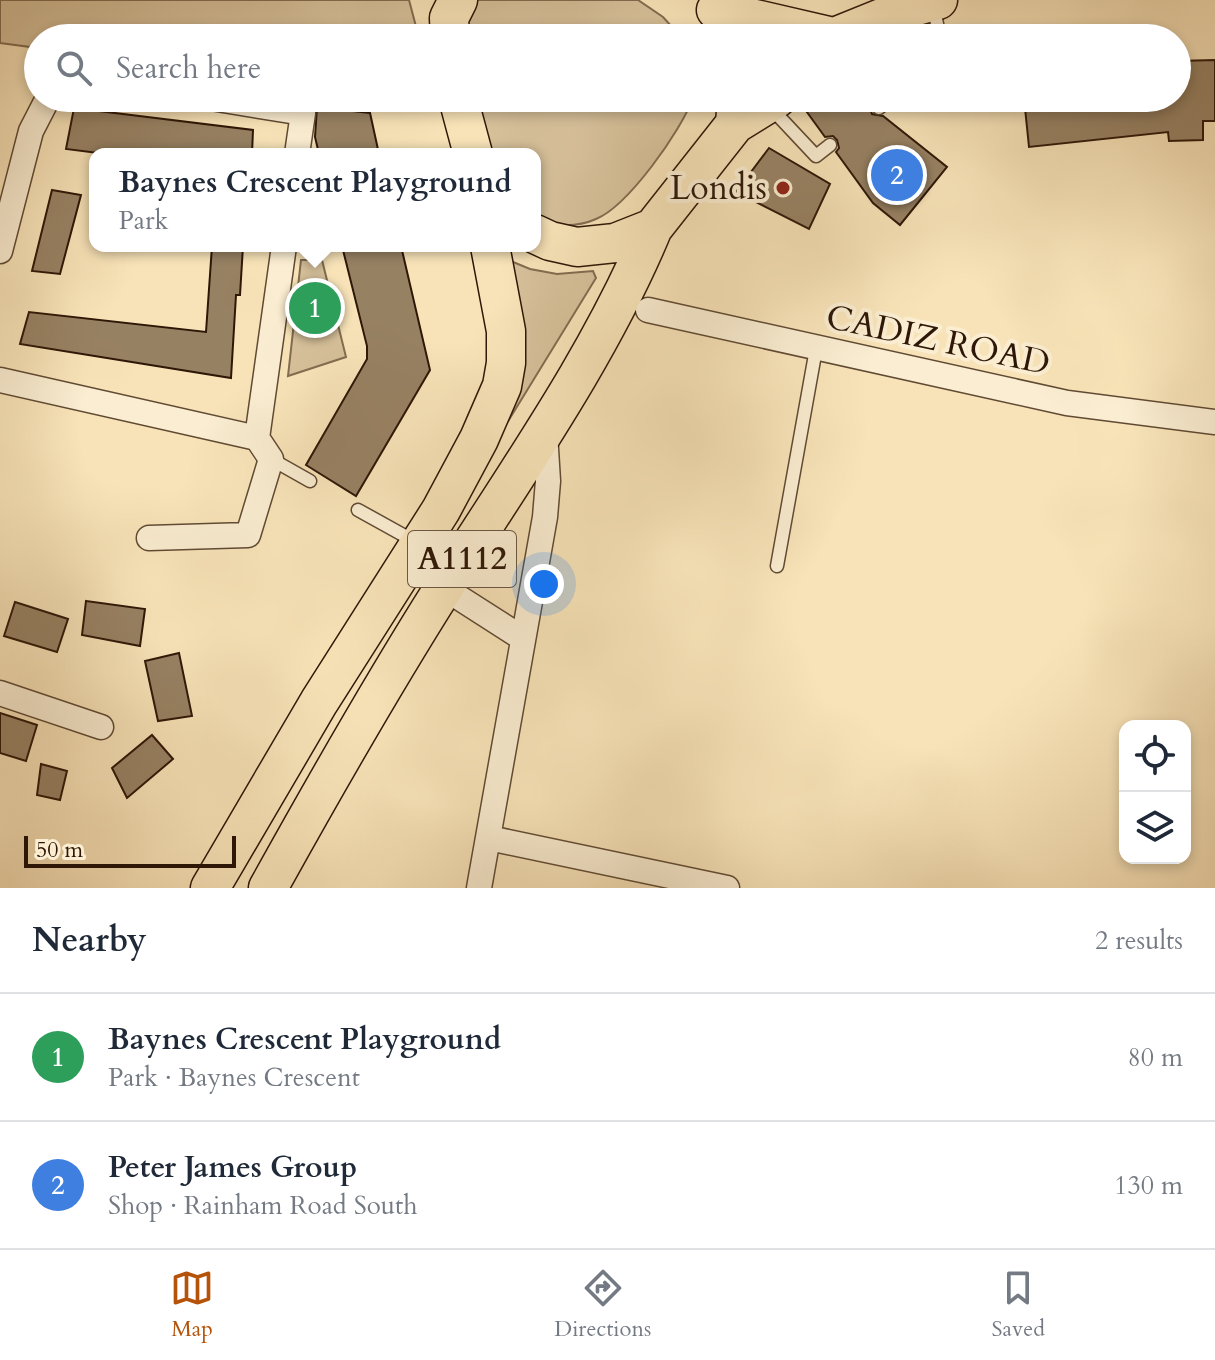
<!DOCTYPE html>
<html lang="en">
<head>
<meta charset="utf-8">
<style>
  :root { --surface:#fff; --page:#f2f2f3; --text:#1f2937; --muted:#747a83; --line:#e0e1e3; --accent:#b45309 }
  body { margin:0; font-family:Cardo,serif; background:var(--page); color:var(--text) }
  .controls { position:absolute; right:24px; bottom:24px; display:grid; overflow:hidden; border-radius:16px; box-shadow:0 4px 12px #0003 }
  .controls button { width:72px; height:72px; display:grid; place-items:center; padding:0; border:0; border-bottom:2px solid var(--line); background:var(--surface); color:var(--text); font:40px sans-serif }
  .scale { position:absolute; left:24px; bottom:20px; width:212px; box-sizing:border-box; padding-left:8px; border:4px solid #2e1707; border-top:0; font-size:22px; line-height:28px; white-space:nowrap; color:#2e1707; -webkit-text-stroke:6px #faedd1; paint-order:stroke }
  .you { position:absolute; left:544px; top:584px; width:28px; height:28px; margin:-20px; border:6px solid #fff; border-radius:50%; background:#1a73e8; box-shadow:0 0 0 12px #1a73e833 }
  .badge { display:grid; place-items:center; width:52px; height:52px; border-radius:50%; background:var(--accent); color:#fff; font-size:26px; font-weight:700 }
  .pin { position:absolute; translate:-50% -50%; border:4px solid #fff; box-shadow:0 2px 8px #0006 }
  .popup { position:absolute; left:89px; top:148px; width:452px; height:104px; box-sizing:border-box; display:grid; place-content:center; border-radius:16px; background:var(--surface); filter:drop-shadow(0 2px 6px #0005); font-size:26px; white-space:nowrap; color:var(--muted) }
  .popup b { font-size:30px; color:var(--text) }
  .popup::after { content:''; position:absolute; left:50%; top:100%; margin-left:-16px; border:16px solid transparent; border-top-color:var(--surface) }
  .list { margin:0; padding:0; list-style:none }
  h2 { display:flex; justify-content:space-between; align-items:center; height:104px; margin:0; padding:0 32px; font-size:34px }
  h2 small { font-size:26px; font-weight:400; color:var(--muted) }
  .list li { display:grid; grid-template-columns:52px 1fr auto; gap:24px; align-items:center; box-sizing:border-box; height:128px; padding:0 32px; border-top:2px solid var(--line) }
  .list b { display:block; font-size:30px; white-space:nowrap }
  .list p { margin:0; font-size:26px; white-space:nowrap; color:var(--muted) }
  .list em { font-size:26px; font-style:normal; color:var(--muted) }
  .icon { flex:none; width:44px; height:44px; fill:none; stroke:currentColor; stroke-width:2; stroke-linecap:round; stroke-linejoin:round }
  .map { position:relative; flex:none; width:1215px; height:888px; overflow:hidden }
  .search { position:absolute; background:var(--surface); box-shadow:0 4px 12px #0003; left:24px; right:24px; top:24px; height:88px; display:flex; align-items:center; gap:20px; box-sizing:border-box; padding:0 28px; border-radius:44px; color:var(--muted); font-size:30px }
  .sheet { height:360px; background:var(--surface) }
  nav { display:flex; justify-content:space-around; align-items:center; box-sizing:border-box; height:112px; border-top:2px solid var(--line); background:var(--surface); font-size:22px; color:var(--muted) }
  nav a { display:grid; justify-items:center; gap:4px }
  nav .on { color:var(--accent) }
  .map>svg:first-child { display:block }
  .green { fill:#d6c09a; stroke:#826c50; stroke-width:2 }
  .building { fill:#978163; stroke:#2e1707; stroke-width:2 }
  .lines { fill:none; stroke-linecap:round; stroke-linejoin:round }
  .service-casing { stroke:#604a33; stroke-width:15 }
  .minor-casing { stroke:#604a33; stroke-width:27 }
  .primary-casing { stroke:#2e1707; stroke-width:41 }
  .service { stroke:#faedd1; stroke-width:12 }
  .minor { stroke:#faedd1; stroke-width:24 }
  .primary { stroke:#f8e3b8; stroke-width:38 }
  .poi-dot { fill:#8f2418; stroke:#faedd1; stroke-width:3 }
  .labels { text-anchor:middle; dominant-baseline:central; stroke-width:8; stroke-linejoin:round; paint-order:stroke }
  .shield { fill:#faedd1; stroke:#6b5744; stroke-width:2 }
  .shield-label { font-size:32px; font-weight:bold; fill:#2e1707 }
  .poi-label { font-size:34px; fill:#2e1707; stroke:#faedd1; text-anchor:end }
  .street-label { font-size:34px; fill:#2e1707; stroke:#faedd1 }
</style>
</head>
<body>
<div class="map">
<svg width="1215" height="888" viewBox="0 0 1215 888">
  <rect width="100%" height="100%" fill="#f8e3b8"/>
  <filter id="stains"><feTurbulence type="fractalNoise" baseFrequency=".0025" numOctaves="4"/><feColorMatrix values="0 0 0 0 .2 0 0 0 0 .09 0 0 0 0 .02 0 0 0 .5 -.17"/></filter>
  <radialGradient id="worn" r=".72"><stop offset=".6" stop-color="#630" stop-opacity="0"/><stop offset="1" stop-color="#630" stop-opacity=".3"/></radialGradient>
  <!-- green -->
  <path class="green" d="M0,0H409L419,38H38V48L0,43Z
    M460,0H638L663,17L682,38H453Z
    M466,98H693C681,131 628,206 596,219C576,228 556,226 535,221V154H480Z
    M501,257L530,269L557,274L593,271L596,278L442,529L497,406Z
    M301,260H322L346,357L288,376Z"/>
  <!-- building -->
  <path class="building" d="M1215,60V121H1203V140L1169,141L1168,132L1029,147L1025,108L1117,98H1177V61Z
    M818,98H869L872,102L870,108L872,114L883,116L947,167L900,225L873,203L836,152L839,148L837,140L833,136L825,137L804,108Z
    M317,107L370,113L379,154H319L315,137Z
    M74,108L253,130L252,154H106L66,149Z
    M769,148L830,184L809,229L736,192Z
    M52,190L81,195L60,274L32,271Z
    M212,246H243L240,295H236L231,378L20,344L29,312L206,332Z
    M342,246H401L430,370L356,496L306,465L367,359V346Z
    M86,601L145,609L140,646L82,635Z
    M15,602L68,619L57,652L4,636Z
    M179,653L192,716L158,721L145,661Z
    M0,713L37,725L26,761L0,753Z
    M152,735L173,759L127,798L112,768Z
    M41,764L67,771L60,800L37,795Z"/>
  <g class="lines">
    <!-- service casing -->
    <g class="service-casing">
      <path id="service" d="M933,5L940,38
        M892,17L900,38
        M770,107L816,156L830,145
        M879,108L892,98
        M271,459L310,481
        M358,510L414,541
        M777,566L816,349"/>
    </g>
    <!-- minor casing -->
    <g class="minor-casing">
      <path id="minor" d="M211,98L303,113L297,154
        M0,251L31,131L48,98
        M648,310L1067,403L1215,422
        M0,380L257,438L271,459L248,535L149,538
        M257,438L284,246
        M413,557L444,588L522,638
        M0,693L101,727
        M489,838L727,888
        M479,888L545,517L548,481L545,433"/>
    </g>
    <!-- primary casing -->
    <g class="primary-casing">
      <path id="primary" d="M716,10L833,37
        M450,38L449,18L458,0
        M832,38L899,11L938,0
        M458,98L473,154
        M735,124L777,98
        M535,234L550,241L577,247L615,243L653,228L735,124L737,98
        M210,888L319,702L441,510L479,439L502,386L506,363V331L490,246
        M268,888C324,787 381,687 443,589C517,472 600,356 653,228"/>
    </g>
    <!-- service -->
    <use href="#service" class="service"/>
    <!-- minor -->
    <use href="#minor" class="minor"/>
    <!-- primary -->
    <use href="#primary" class="primary"/>
  </g>
  <!-- markers -->
  <circle class="poi-dot" cx="783" cy="188" r="8"/>
  <g class="labels">
    <!-- shield labels -->
    <rect class="shield" x="408" y="531" width="108" height="56" rx="6"/>
    <g class="shield-label">
      <text x="462" y="559">A1112</text>
    </g>
    <!-- poi labels -->
    <g class="poi-label">
      <text x="767" y="188">Londis</text>
    </g>
    <!-- street labels -->
    <g class="street-label">
      <text transform="translate(938 340) rotate(12)">CADIZ ROAD</text>
    </g>
  </g>
  <rect width="100%" height="100%" filter="url(#stains)"/>
  <rect width="100%" height="100%" fill="url(#worn)"/>
</svg>
<div class="controls">
<button><svg class="icon" aria-label="locate" viewBox="0 0 24 24"><circle cx="12" cy="12" r="6"/><path d="M12 2v4M12 18v4M2 12h4M18 12h4"/></svg></button>
<button><svg class="icon" aria-label="layers" viewBox="0 0 24 24"><path d="M12 4l9 5-9 5-9-5zM3 14l9 5 9-5"/></svg></button>
</div>
<div class="scale">50 m</div>
<div class="you"></div>
<div class="pin badge" style="left:315px;top:308px;background:#2e9e5b">1</div>
<div class="popup"><b>Baynes Crescent Playground</b>Park</div>
<div class="pin badge" style="left:897px;top:175px;background:#3f7fe0">2</div>
<div class="search"><svg class="icon" aria-label="search" viewBox="0 0 24 24"><circle cx="10" cy="10" r="6"/><path d="M15 15l6 6"/></svg>Search here</div>
</div>
<section class="sheet">
<h2>Nearby<small>2 results</small></h2>
<ul class="list">
<li><span class="badge" style="background:#2e9e5b">1</span><div><b>Baynes Crescent Playground</b><p>Park · Baynes Crescent</p></div><em>80 m</em></li>
<li><span class="badge" style="background:#3f7fe0">2</span><div><b>Peter James Group</b><p>Shop · Rainham Road South</p></div><em>130 m</em></li>
</ul>
</section>
<nav>
<a class="on"><svg class="icon" aria-label="map" viewBox="0 0 24 24"><path d="M3 6l6-2 6 2 6-2v14l-6 2-6-2-6 2zM9 4v14M15 6v14"/></svg>Map</a>
<a><svg class="icon" aria-label="directions" viewBox="0 0 24 24"><path d="M12 3l9 9-9 9-9-9zM9 14v-3h6M13 9l2 2-2 2"/></svg>Directions</a>
<a><svg class="icon" aria-label="saved" viewBox="0 0 24 24"><path d="M7 4h10v16l-5-4-5 4z"/></svg>Saved</a>
</nav>
</body>
</html>
